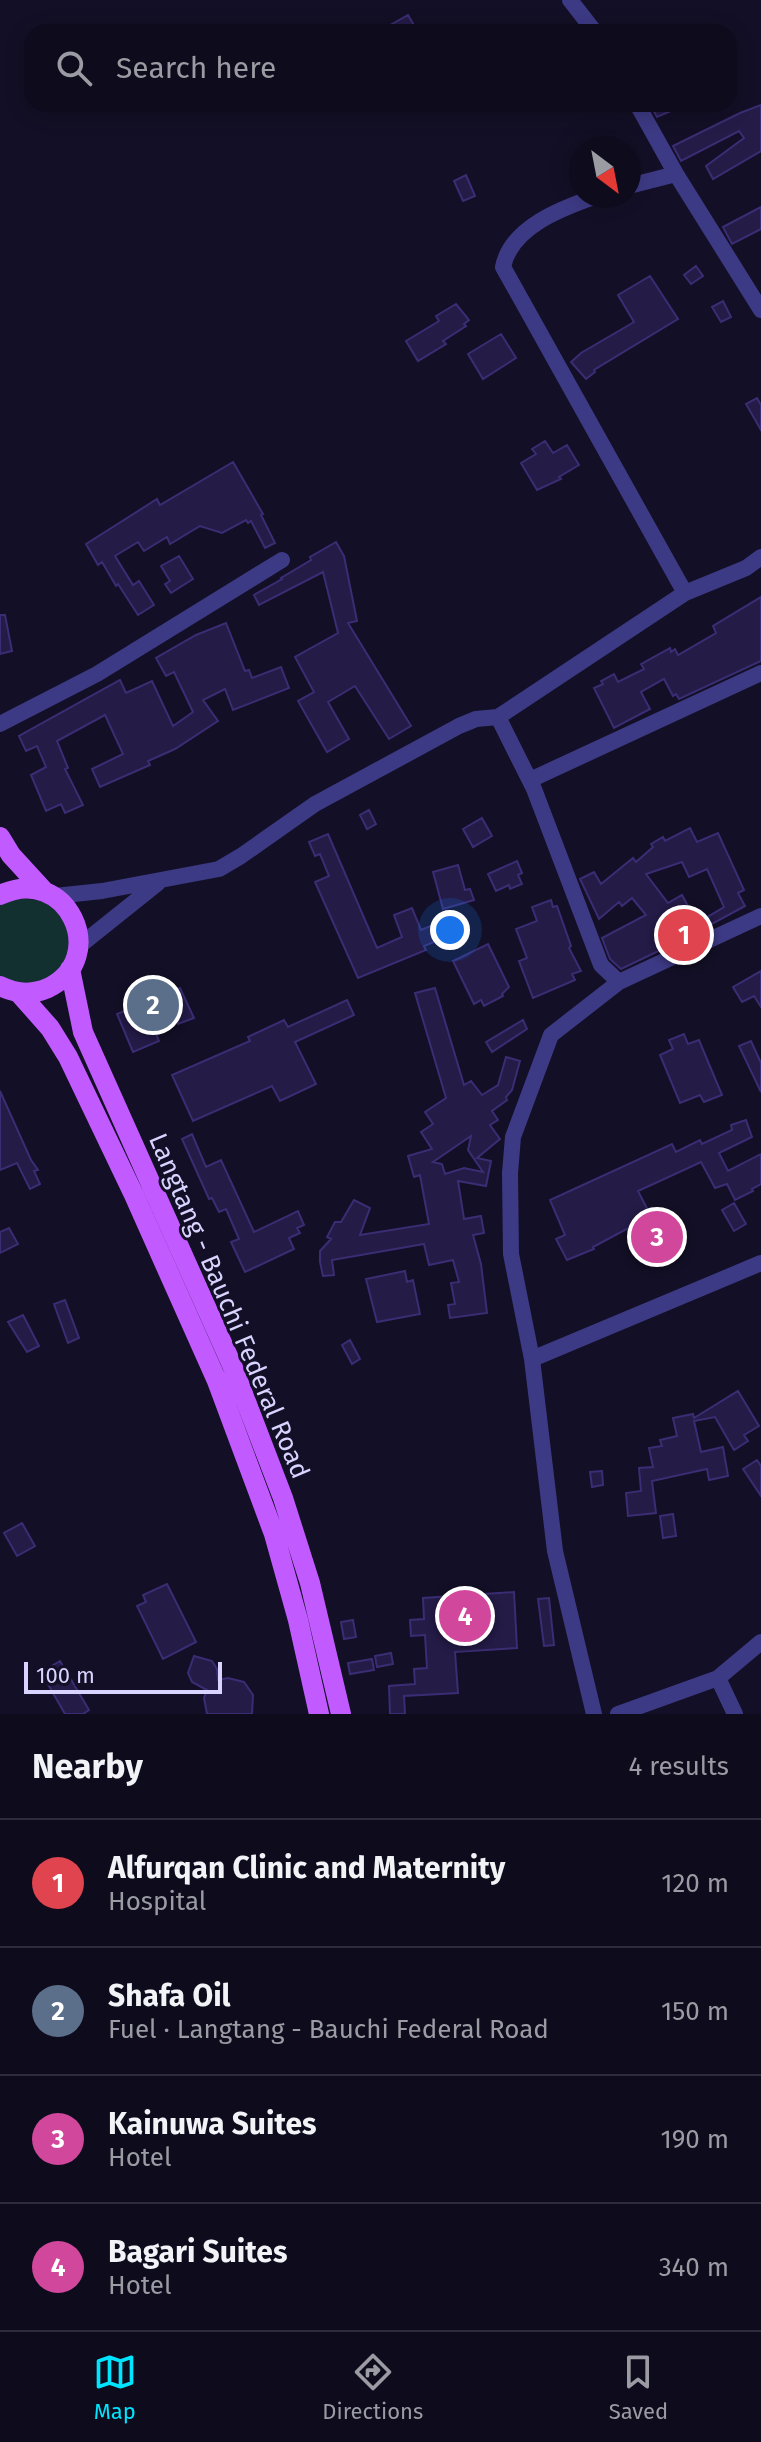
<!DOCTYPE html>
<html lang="en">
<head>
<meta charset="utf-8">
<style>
  :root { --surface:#0e0b1c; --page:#171425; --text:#f1f3f6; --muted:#9b9ba3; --line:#2e2b3b; --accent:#00e5ff }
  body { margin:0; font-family:"Fira Sans",sans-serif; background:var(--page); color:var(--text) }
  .compass { position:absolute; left:569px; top:136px; width:72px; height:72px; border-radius:50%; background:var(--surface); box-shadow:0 4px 20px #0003; rotate:148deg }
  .scale { position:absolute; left:24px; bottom:20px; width:198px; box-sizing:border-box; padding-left:8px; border:4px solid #d9d4ff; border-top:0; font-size:22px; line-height:28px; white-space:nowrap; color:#d9d4ff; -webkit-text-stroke:6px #130f26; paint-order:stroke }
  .you { position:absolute; left:450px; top:930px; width:28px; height:28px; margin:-20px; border:6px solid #fff; border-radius:50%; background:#1a73e8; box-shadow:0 0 0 12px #1a73e833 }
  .badge { display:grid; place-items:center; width:52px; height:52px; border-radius:50%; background:var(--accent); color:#fff; font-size:26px; font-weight:700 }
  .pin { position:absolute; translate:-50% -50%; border:4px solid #fff; box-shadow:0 2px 8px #0006 }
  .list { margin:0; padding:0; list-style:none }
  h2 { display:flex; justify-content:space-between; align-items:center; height:104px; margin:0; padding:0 32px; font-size:34px }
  h2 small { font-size:26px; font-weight:400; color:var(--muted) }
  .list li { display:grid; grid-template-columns:52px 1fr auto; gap:24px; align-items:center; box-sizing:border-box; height:128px; padding:0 32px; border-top:2px solid var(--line) }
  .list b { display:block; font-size:30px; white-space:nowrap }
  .list p { margin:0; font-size:26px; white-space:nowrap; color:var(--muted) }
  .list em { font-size:26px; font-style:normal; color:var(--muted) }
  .icon { flex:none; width:44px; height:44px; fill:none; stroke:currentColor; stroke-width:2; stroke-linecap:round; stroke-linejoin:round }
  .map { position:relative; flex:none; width:761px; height:1714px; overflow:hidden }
  .search { position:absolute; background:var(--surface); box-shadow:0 4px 20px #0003; left:24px; right:24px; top:24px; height:88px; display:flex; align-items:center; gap:20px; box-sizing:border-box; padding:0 28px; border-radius:24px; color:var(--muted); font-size:30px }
  .sheet { height:616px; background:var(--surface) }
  nav { display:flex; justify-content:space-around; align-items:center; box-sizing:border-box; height:112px; border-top:2px solid var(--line); background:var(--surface); font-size:22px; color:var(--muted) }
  nav a { display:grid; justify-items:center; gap:4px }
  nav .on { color:var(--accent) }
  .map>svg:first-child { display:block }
  .green { fill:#12302f }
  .building { fill:#241b47; stroke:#3b2d73; stroke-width:2; fill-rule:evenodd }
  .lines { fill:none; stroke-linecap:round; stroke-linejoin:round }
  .minor { stroke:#3d3a85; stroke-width:16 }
  .major { stroke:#c25bff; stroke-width:20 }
  .labels { text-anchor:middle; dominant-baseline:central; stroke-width:6; stroke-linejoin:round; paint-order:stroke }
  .street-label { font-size:26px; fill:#d9d4ff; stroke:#130f26 }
</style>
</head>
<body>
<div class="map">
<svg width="761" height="1714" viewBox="0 0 761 1714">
  <rect width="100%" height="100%" fill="#130f26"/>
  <!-- green -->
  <path class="green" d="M10,897L53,902L71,927L69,957L50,980L20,986L0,978V903Z"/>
  <!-- building -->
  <path class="building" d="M408,15L418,32H378Z
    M650,104H687L657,117Z
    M761,105V151L713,179L706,166L744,138L739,131L681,161L673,146L740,113Z
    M466,175L475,196L463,201L454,181Z
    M761,207V229L732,244L723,227Z
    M696,266L703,276L691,284L684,275Z
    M650,276L678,319L594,370L595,372L586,379L571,362L581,353L634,322L618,295Z
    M723,301L731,317L721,322L712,307Z
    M456,304L469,320L464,324L466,326L443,341L446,344L418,361L406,341L439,321L436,316Z
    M501,334L516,358L483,379L468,354Z
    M757,398L761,405V430L746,404Z
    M545,441L553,453L567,445L579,465L559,477L561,479L537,490L521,463L536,454L532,449Z
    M233,462L263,514L261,515L275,543L265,548L251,521L248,523L246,520L222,533L200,526L170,544L167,537L144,551L138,542L115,556L133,585L139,581L154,605L138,615L118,584L116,586L102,562L98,565L86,544L157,499L160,505Z
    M336,542L344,556L357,621L348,623L411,726L389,739L355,686L328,702L349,739L327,752L298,701L314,692L295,657L338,633L323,572L259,605L254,595L282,579L281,578L311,560L310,557Z
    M179,556L193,579L171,593L165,584L170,581L161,566Z
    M761,597V661L679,699L676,694L673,696L664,679L641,692L650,709L614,728L594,688L603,684L601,681L614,674L618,682L644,669L641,664L670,648L671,652L675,649L678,655L716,633L713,626Z
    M0,615H5L12,651L0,654Z
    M226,623L245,671L249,670L252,678L281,667L289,688L233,710L225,689L203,700L218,721L175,749L148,761L150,765L100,787L92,769L123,754L105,715L57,741L68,768L65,769L83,805L65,813L61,804L46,811L31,775L46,767L37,746L26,751L19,736L120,680L126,693L152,681L173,726L193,712L174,672L166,676L156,658L196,635Z
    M369,810L376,824L367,829L360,815Z
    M482,818L492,836L473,847L463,829Z
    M690,828L697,842L718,833L744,890L738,893L745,906L675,944L672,938L688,928L679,916L659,926L669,946L621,969L610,959L602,938L646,915L632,898L622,906L619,902L599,919L580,879L594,872L601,884L633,858L636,862L653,847L651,844L663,837L665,841ZM682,862L689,877L707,869L724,907L697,923L682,895L668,903L646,874Z
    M328,834L377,948L402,937L394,915L412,908L421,930L438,923L444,938L424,946L426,950L358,978L315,882L329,876L320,854L315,856L309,842Z
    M517,861L522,873L518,875L522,884L510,889L509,885L496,891L488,874Z
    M458,865L465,890L470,889L474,900L443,909L433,872Z
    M551,900L553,907L557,906L571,946L569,948L581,971L572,974L575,980L533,998L519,961L527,958L516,929L537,921L532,907Z
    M488,944L509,987L502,994L503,996L484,1006L481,1000L474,1004L453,961Z
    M761,971V1007L754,996L742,1002L733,987Z
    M180,988L194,1018L178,1024L165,994Z
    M435,988L464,1085L471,1081L482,1095L498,1085L506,1057L520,1061L512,1090L506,1097L507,1100L492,1111L498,1120L490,1125L500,1139L477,1158L491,1161L486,1186L458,1181L464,1219L481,1216L484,1233L473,1235L481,1264L487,1313L450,1318L448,1305L455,1304L451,1283L459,1282L453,1260L429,1265L424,1244L332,1260L334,1275L323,1276L320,1262V1251L331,1239L327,1237L335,1222H341L354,1200L370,1208L360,1235L429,1224L420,1175L414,1177L408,1156L432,1149L421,1132L433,1124L425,1112L446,1098L415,993ZM471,1136L468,1150L483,1172L464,1168L445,1174L442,1164L433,1162Z
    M347,1000L354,1015L295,1042L316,1084L280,1101L272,1086L193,1121L172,1075L250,1041L248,1037L284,1020L288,1027Z
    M143,1003L159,1041L133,1052L117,1014Z
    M523,1020L527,1029L492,1052L486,1042Z
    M684,1034L688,1044L699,1040L722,1095L704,1102L700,1095L680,1103L660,1055L673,1049L669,1040Z
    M751,1041L761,1063V1092L739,1046Z
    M0,1091L31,1160L38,1170L34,1171L40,1184L30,1189L17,1163L0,1170Z
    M746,1120L752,1137L719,1153L728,1171L761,1154V1184L752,1189L753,1191L735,1200L727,1184L715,1188L701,1162L638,1191L651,1216L593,1247L594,1249L567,1260L556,1239L565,1235L550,1200L672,1144L676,1152L700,1140L702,1144L732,1130L731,1125Z
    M192,1134L206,1167L221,1160L254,1232L298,1211L304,1225L297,1228L300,1233L289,1238L294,1249L245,1272L231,1242L239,1239L226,1209L219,1212L212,1198L209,1199L182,1139Z
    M734,1203L746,1224L734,1231L722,1210Z
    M9,1228L18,1244L0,1253V1232Z
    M405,1271L407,1282L413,1280L420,1314L377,1322L366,1279Z
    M65,1300L79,1338L68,1343L54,1304Z
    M23,1315L39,1346L27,1352L8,1322Z
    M350,1340L360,1359L352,1364L342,1345Z
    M738,1391L759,1426L744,1435L748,1441L734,1450L715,1417L694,1421L701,1452L723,1447L728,1476L709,1480L707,1469L652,1481L656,1513L628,1516L626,1493L641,1491L639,1468L653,1467L649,1448L662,1446L660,1440L677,1436L673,1418L693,1414L694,1418Z
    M757,1460L761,1466V1496L743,1469Z
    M602,1471L603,1485L592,1487L590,1472Z
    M673,1514L676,1536L663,1538L660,1516Z
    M22,1523L35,1546L17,1556L4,1533Z
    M167,1584L196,1642L163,1659L137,1606L146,1602L143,1595Z
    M514,1592L517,1648L455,1652L458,1693L404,1696L405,1714H390L389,1686L415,1684L414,1669L427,1668L425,1635L411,1636L410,1620L424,1619L423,1598Z
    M549,1598L554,1645L544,1646L538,1599Z
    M353,1620L356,1637L344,1639L341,1622Z
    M391,1653L393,1664L377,1667L375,1656Z
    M194,1656L212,1661L217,1669L218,1680L228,1678L244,1682L253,1695L252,1714H207L204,1698L207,1690L192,1682L188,1673Z
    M372,1659L374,1670L350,1674L348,1663Z
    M60,1661L89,1710L83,1714H65L41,1672Z"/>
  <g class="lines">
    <!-- minor -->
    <path class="minor" d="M570,0L595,32
      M637,104L676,174L761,310
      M629,186L676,174
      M597,196C562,208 511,227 503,267L685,593
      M498,717L534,789L601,965L619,982
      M0,724L97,674L282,560
      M530,780L761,673
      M55,896L102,891L219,869L241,856L315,804L459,726L476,719L498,717L685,593L746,568L761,557
      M78,947L158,883
      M532,1359L761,1263
      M718,1678L735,1714
      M594,1714L555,1551L532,1359L511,1254L510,1173L513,1137L551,1035L619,982L761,916
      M618,1714L718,1678L761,1642"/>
    <!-- major -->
    <path class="major" d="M0,837L11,855L44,891
      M0,895C67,863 111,958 48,988C32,995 16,994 0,986
      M70,969L83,1032L232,1365L283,1498L310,1583L341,1714
      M19,993L50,1028L68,1057L134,1195L217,1381L274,1534L298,1620L319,1714"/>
  </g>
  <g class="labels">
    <!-- street labels -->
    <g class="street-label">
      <text transform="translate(229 1306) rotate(67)">Langtang - Bauchi Federal Road</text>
    </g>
  </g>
</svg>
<svg class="compass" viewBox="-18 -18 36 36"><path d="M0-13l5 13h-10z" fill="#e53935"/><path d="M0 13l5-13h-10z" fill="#9b9ba3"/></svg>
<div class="scale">100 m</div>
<div class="you"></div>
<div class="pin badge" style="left:684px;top:935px;background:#e0444e">1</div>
<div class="pin badge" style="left:153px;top:1005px;background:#5c6f8a">2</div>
<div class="pin badge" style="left:657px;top:1237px;background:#d1479c">3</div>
<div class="pin badge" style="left:465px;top:1616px;background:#d1479c">4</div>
<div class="search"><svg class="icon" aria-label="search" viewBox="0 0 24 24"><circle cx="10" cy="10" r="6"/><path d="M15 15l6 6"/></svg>Search here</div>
</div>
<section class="sheet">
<h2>Nearby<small>4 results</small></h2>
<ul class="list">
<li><span class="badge" style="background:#e0444e">1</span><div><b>Alfurqan Clinic and Maternity</b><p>Hospital</p></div><em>120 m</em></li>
<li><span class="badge" style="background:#5c6f8a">2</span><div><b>Shafa Oil</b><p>Fuel · Langtang - Bauchi Federal Road</p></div><em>150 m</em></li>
<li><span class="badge" style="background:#d1479c">3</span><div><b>Kainuwa Suites</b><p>Hotel</p></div><em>190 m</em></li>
<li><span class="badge" style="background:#d1479c">4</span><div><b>Bagari Suites</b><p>Hotel</p></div><em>340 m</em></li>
</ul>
</section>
<nav>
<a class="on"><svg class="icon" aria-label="map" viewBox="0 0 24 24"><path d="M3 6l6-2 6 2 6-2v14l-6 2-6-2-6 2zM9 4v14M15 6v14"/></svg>Map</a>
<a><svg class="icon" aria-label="directions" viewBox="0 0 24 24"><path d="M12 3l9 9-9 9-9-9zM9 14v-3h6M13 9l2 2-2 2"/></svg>Directions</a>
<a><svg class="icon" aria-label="saved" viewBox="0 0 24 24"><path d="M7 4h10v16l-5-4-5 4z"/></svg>Saved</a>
</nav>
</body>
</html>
